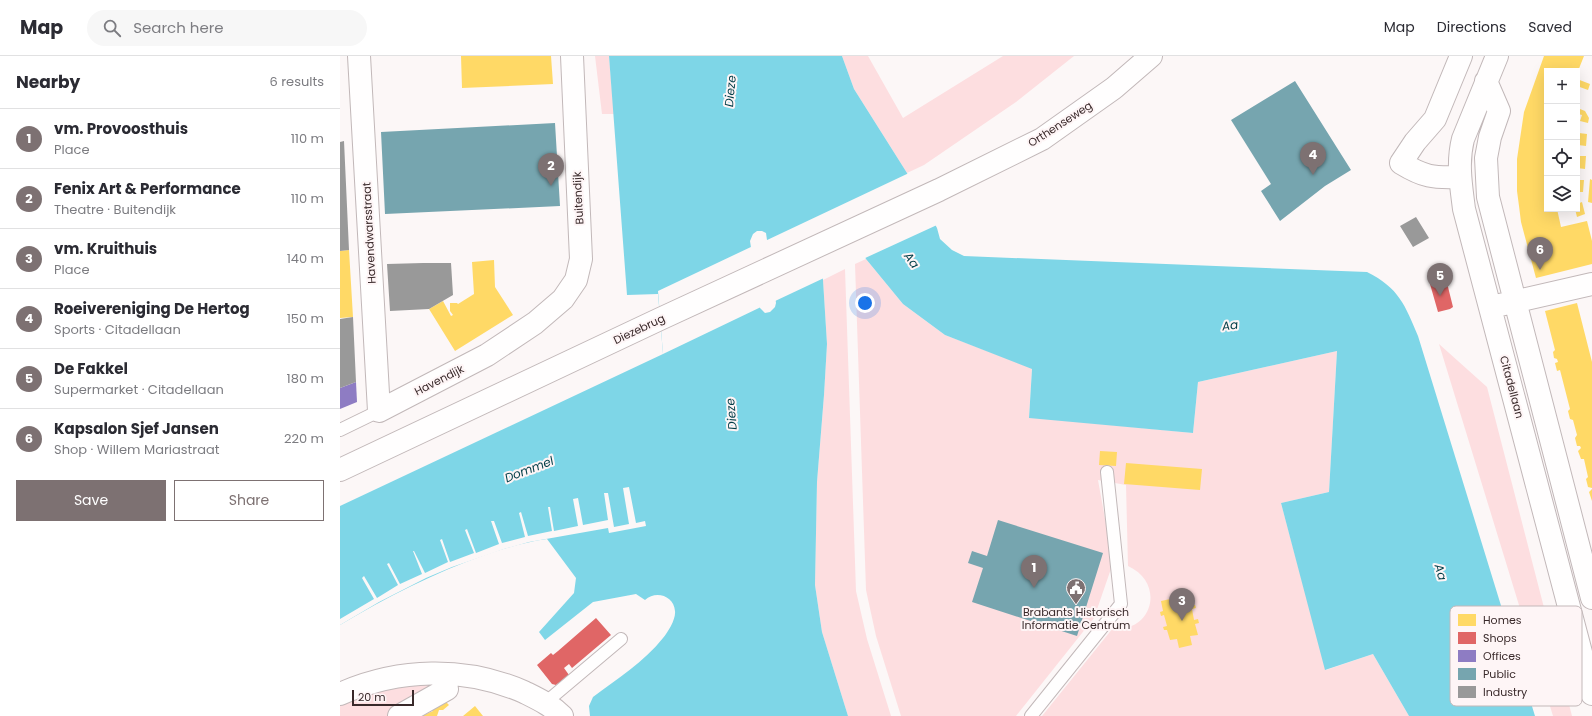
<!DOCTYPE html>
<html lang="en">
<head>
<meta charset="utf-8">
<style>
  :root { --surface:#fff; --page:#f7f7f7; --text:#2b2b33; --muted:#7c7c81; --line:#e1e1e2; --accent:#7d7172 }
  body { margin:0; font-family:Poppins,sans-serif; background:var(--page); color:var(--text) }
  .controls { position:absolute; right:12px; top:12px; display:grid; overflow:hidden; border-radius:0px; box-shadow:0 4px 16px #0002 }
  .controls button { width:36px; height:36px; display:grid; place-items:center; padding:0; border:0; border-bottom:1px solid var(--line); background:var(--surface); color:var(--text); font:20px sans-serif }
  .scale { position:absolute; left:12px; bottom:10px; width:62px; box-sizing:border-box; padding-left:4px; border:2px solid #39292a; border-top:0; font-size:11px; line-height:14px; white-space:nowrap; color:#39292a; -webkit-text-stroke:3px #fef5f6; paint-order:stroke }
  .you { position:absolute; left:525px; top:247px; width:14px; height:14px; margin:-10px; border:3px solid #fff; border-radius:50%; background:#1a73e8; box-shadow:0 0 0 6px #1a73e833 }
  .badge { display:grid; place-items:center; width:26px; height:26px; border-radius:50%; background:var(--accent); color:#fff; font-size:13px; font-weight:700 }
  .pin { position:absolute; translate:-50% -33px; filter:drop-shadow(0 1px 2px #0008) }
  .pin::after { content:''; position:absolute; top:21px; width:14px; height:12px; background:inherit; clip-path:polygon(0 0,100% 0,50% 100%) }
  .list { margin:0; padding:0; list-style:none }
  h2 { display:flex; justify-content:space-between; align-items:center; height:52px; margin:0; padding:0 16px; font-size:17px }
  h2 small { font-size:13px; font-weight:400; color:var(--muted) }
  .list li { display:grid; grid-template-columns:26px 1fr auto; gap:12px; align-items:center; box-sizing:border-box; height:60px; padding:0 16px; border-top:1px solid var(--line) }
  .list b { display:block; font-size:15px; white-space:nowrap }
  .list p { margin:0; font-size:13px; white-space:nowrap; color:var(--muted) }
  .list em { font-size:13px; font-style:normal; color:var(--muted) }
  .actions { display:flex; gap:8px; padding:12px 16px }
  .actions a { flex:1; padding:9px 0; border:1px solid var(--accent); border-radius:0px; text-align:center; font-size:14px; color:var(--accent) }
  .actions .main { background:var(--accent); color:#fff }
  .icon { flex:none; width:22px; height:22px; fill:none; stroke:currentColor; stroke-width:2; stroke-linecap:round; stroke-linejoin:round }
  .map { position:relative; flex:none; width:1252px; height:660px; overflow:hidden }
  header { display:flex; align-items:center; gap:24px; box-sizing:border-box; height:56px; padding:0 20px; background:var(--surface); border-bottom:1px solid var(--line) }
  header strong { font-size:19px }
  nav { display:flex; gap:22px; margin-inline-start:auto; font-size:14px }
  .search { width:280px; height:36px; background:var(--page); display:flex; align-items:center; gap:10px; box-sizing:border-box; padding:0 14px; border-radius:22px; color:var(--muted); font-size:15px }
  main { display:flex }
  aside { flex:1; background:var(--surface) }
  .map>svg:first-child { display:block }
  .green { fill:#fddee0 }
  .water { fill:#7ed6e7; fill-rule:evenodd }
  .pier { fill:#fcf7f7 }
  .homes { fill:#ffd966 }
  .shops { fill:#e06666 }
  .offices { fill:#8e7cc3 }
  .public { fill:#76a5af }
  .industry { fill:#999 }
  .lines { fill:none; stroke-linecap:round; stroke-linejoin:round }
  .service-casing { stroke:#c2b8b9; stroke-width:14 }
  .minor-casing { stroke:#c2b8b9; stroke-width:24 }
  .tertiary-casing { stroke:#c2b8b9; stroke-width:24 }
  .service { stroke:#fffefe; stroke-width:12 }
  .minor { stroke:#fffefe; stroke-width:22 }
  .tertiary { stroke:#fffefe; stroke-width:22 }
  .labels { text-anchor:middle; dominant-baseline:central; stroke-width:4; stroke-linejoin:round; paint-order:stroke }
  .street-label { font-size:11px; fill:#39292a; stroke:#fef5f6 }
  .poi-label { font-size:11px; fill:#39292a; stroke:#fef5f6 }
  .water-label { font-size:12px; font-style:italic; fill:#013d47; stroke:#fef5f6 }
  .key { fill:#fef5f6; stroke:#c3b8b9; stroke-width:1 }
  .key-label { font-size:11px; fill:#39292a }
</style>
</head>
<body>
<header>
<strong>Map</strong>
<div class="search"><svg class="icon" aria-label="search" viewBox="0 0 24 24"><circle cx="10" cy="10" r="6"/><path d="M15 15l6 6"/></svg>Search here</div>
<nav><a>Map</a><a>Directions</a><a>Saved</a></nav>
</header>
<main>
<aside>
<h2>Nearby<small>6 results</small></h2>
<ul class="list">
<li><span class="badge">1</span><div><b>vm. Provoosthuis</b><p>Place</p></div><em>110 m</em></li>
<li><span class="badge">2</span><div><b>Fenix Art &amp; Performance</b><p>Theatre · Buitendijk</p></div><em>110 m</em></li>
<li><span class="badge">3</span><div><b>vm. Kruithuis</b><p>Place</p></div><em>140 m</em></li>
<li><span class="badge">4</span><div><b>Roeivereniging De Hertog</b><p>Sports · Citadellaan</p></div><em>150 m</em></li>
<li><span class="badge">5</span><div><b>De Fakkel</b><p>Supermarket · Citadellaan</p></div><em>180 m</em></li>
<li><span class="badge">6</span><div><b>Kapsalon Sjef Jansen</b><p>Shop · Willem Mariastraat</p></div><em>220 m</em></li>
</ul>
<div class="actions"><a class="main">Save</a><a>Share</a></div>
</aside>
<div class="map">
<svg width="1252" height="660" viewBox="0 0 1252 660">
  <rect width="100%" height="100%" fill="#fcf7f7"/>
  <!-- green -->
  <path class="green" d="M255,0H269L274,58H262Z
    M502,0H528L563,62L663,0H734L676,46L584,109L567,117L514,33Z
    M526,203L563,248L605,279L692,312L689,361L853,377L858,326L997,295L989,436L941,447L986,614L1033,598L1069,660H702L773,572C811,578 827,528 788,510L786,429L758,424L773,507L754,562L676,660H561L536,580L526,534L515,208Z
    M505,213L516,535L527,583L551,660H508L482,576L475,529L477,426L484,339L487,288L483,224Z
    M1099,288L1147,331L1232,660H1213Z
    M87,628L101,629L51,660H0V650C27,637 57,631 87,628Z"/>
  <!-- water -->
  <path class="water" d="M269,0H502L514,33L567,117L597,172L600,183L612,194L624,200L1027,216C1059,232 1065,249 1078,280L1195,660H1069L1033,598L985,614L941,447L989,436L997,295L858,326L853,377L689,362L692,313L605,279L563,248L526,203L499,154L475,166L483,224L487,288L484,339L477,426L475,529L482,576L508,660H250L249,650L253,641C277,623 304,606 323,582C328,576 336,563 335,555C334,540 316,534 305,544L296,538L253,546L205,584L199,576L234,537L236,522L207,483C185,486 166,492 145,499C94,517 47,541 0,569V450L323,298L318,238L287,239ZM417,175H422L426,177L436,247L435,251L430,256L425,257L420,252L410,185L413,178Z"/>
  <!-- pier -->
  <path class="pier" d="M569,117L597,169L523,203L498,157L477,167L484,222L433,246L425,185Z
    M413,190L421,251L323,298L318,235Z
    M289,431L296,467L305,465L306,470L269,477L268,472L189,486L164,493L112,511L86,522L39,546L0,569V563L34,543L22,522L24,520L37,542L58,529L47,508L49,507L60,528L82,518L73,495H74L85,517L108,506L100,484L102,483L110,506L134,497L125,474L127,473L136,497L159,488L151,465H154L162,487L185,481L179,457L181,456L188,480L212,475L208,451H210L214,475L238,470L233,443L238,442L243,469L268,464L264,437H268L274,471L289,468L283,432Z"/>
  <!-- homes -->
  <path class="homes" d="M121,0H211L213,28L122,32Z
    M1204,0H1244L1238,15H1207V153H1217L1221,171L1247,165L1252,185V208L1196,222L1181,166L1179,150L1177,135V103L1184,56Z
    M1237,23L1250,28L1248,34L1237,30Z
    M1240,53L1245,55L1249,62L1248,67L1240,65L1242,59L1238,58Z
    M1239,77L1247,78L1246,90L1238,89Z
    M1238,100H1246L1245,113L1237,112Z
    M1250,123L1252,124V147L1248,146Z
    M1237,124H1244L1243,136H1237Z
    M1242,146L1245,158L1237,161L1235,153H1237V148Z
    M9,194L13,261L0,262V195Z
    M154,204L155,231L173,259L115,295L89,253L103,245L111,260L113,259L110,255V247H117L118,248L134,238L132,206Z
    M1237,247L1252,306V432L1248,431L1246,423L1248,421L1244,403H1241L1238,395L1241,392L1240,390H1237L1235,382L1237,379L1233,364L1230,363L1228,355L1230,353L1220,314L1217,315L1215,307L1218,306L1217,303L1214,302L1213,296L1215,294L1205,255Z
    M760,395L777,396L776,410L759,409Z
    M786,407L862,413L860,434L784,428Z
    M1252,433V445L1249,436Z
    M849,539L851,549H855L856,552L852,553L854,564L858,563L859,567L855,568L858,579L850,580L852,589L839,592L837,583L830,584L827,574H824L823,571L827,570L824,559L821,560L820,556L823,555L821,545Z
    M105,645L109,649L103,654H99L97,660H82L93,655L91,653Z
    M135,650L143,660H123Z"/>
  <!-- shops -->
  <path class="shops" d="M1103,224L1107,227L1113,251L1110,253L1098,256L1090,228Z
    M256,562L271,579L232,612L229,608L224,612L229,619L216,629L212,628L197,609L211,597L213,599L218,595Z"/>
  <!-- offices -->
  <path class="offices" d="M16,326L17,346L0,353V332Z"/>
  <!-- public -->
  <path class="public" d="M955,25L1011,114L985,130L940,165L921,135L931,128L891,64Z
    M215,67L220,150L45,158L41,76Z
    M658,464L763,497L737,580L632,546L643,512L628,507L632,495L647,500Z"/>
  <!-- industry -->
  <path class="industry" d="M4,85L9,194L0,195V86Z
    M1076,161L1089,182L1073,191L1060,170Z
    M83,207H111L113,239L89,253L50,255L47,208Z
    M13,261L16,326L0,332V263Z"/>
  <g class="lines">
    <!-- service casing -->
    <g class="service-casing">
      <path id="service" d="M0,374L39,355
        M205,647L281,583
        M691,660L781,548L767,416"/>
    </g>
    <!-- minor casing -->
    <g class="minor-casing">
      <path id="minor" d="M19,0L39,355L147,299L195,267L223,243L236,224L241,203L232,0
        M1157,0L1123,83C1117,107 1121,129 1124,153L1252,638
        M1146,25L1159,55L1150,81L1146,102L1148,141L1252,542
        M1119,121C1093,122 1084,121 1061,107L1075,86L1095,63L1121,0
        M1160,249L1252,228
        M0,638C58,612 125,610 184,636C198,643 211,649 222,660
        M59,660L107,633"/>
    </g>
    <!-- tertiary casing -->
    <g class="tertiary-casing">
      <path id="tertiary" d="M0,414L320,263L599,134L702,83L774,32L811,0"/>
    </g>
    <!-- service -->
    <use href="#service" class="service"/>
    <!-- minor -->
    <use href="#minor" class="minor"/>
    <!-- tertiary -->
    <use href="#tertiary" class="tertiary"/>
  </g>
  <!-- icons -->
  <defs>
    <g id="civic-pin" transform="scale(1)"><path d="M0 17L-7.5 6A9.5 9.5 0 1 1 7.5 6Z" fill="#7d7172" stroke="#fef5f6"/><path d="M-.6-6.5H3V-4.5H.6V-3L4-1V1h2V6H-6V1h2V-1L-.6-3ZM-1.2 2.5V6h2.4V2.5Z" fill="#fff"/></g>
  </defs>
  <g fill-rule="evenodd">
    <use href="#civic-pin" x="736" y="532"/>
  </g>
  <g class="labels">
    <!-- street labels -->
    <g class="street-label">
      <text transform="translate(720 68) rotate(-33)">Orthenseweg</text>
      <text transform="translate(238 142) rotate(-93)">Buitendijk</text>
      <text transform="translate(29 177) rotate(-93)">Havendwarsstraat</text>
      <text transform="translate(299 273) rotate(-25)">Diezebrug</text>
      <text transform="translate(99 324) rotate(-27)">Havendijk</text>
      <text transform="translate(1172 331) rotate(75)">Citadellaan</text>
    </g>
    <!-- poi labels -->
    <g class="poi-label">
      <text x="736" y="556">Brabants Historisch<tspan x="736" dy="13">Informatie Centrum</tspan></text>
    </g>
    <!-- water labels -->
    <g class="water-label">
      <text transform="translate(390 35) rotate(-85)">Dieze</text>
      <text transform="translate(572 204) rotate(54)">Aa</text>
      <text transform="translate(890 269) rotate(-7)">Aa</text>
      <text transform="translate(391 358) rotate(-95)">Dieze</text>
      <text transform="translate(189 413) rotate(-21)">Dommel</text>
      <text transform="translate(1101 516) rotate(75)">Aa</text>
    </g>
  </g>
  <!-- legend -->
  <rect x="1110" y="550" width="132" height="100" rx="6" class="key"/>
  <rect x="1118" y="558" width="18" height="12" fill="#ffd966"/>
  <rect x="1118" y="576" width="18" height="12" fill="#e06666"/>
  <rect x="1118" y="594" width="18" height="12" fill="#8e7cc3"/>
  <rect x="1118" y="612" width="18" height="12" fill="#76a5af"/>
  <rect x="1118" y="630" width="18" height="12" fill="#999"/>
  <g class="key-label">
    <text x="1143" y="568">Homes</text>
    <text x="1143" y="586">Shops</text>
    <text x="1143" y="604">Offices</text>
    <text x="1143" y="622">Public</text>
    <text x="1143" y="640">Industry</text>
  </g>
</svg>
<div class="controls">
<button>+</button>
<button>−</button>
<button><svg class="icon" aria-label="locate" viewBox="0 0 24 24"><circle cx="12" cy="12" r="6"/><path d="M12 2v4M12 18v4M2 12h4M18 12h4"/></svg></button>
<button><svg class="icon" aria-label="layers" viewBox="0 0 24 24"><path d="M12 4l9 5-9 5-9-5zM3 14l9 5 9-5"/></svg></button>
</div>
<div class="scale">20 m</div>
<div class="you"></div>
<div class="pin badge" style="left:694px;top:532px">1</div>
<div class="pin badge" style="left:211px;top:130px">2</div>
<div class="pin badge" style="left:842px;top:565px">3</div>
<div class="pin badge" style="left:973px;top:119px">4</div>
<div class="pin badge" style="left:1100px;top:240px">5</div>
<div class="pin badge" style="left:1200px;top:214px">6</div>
</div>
</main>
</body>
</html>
